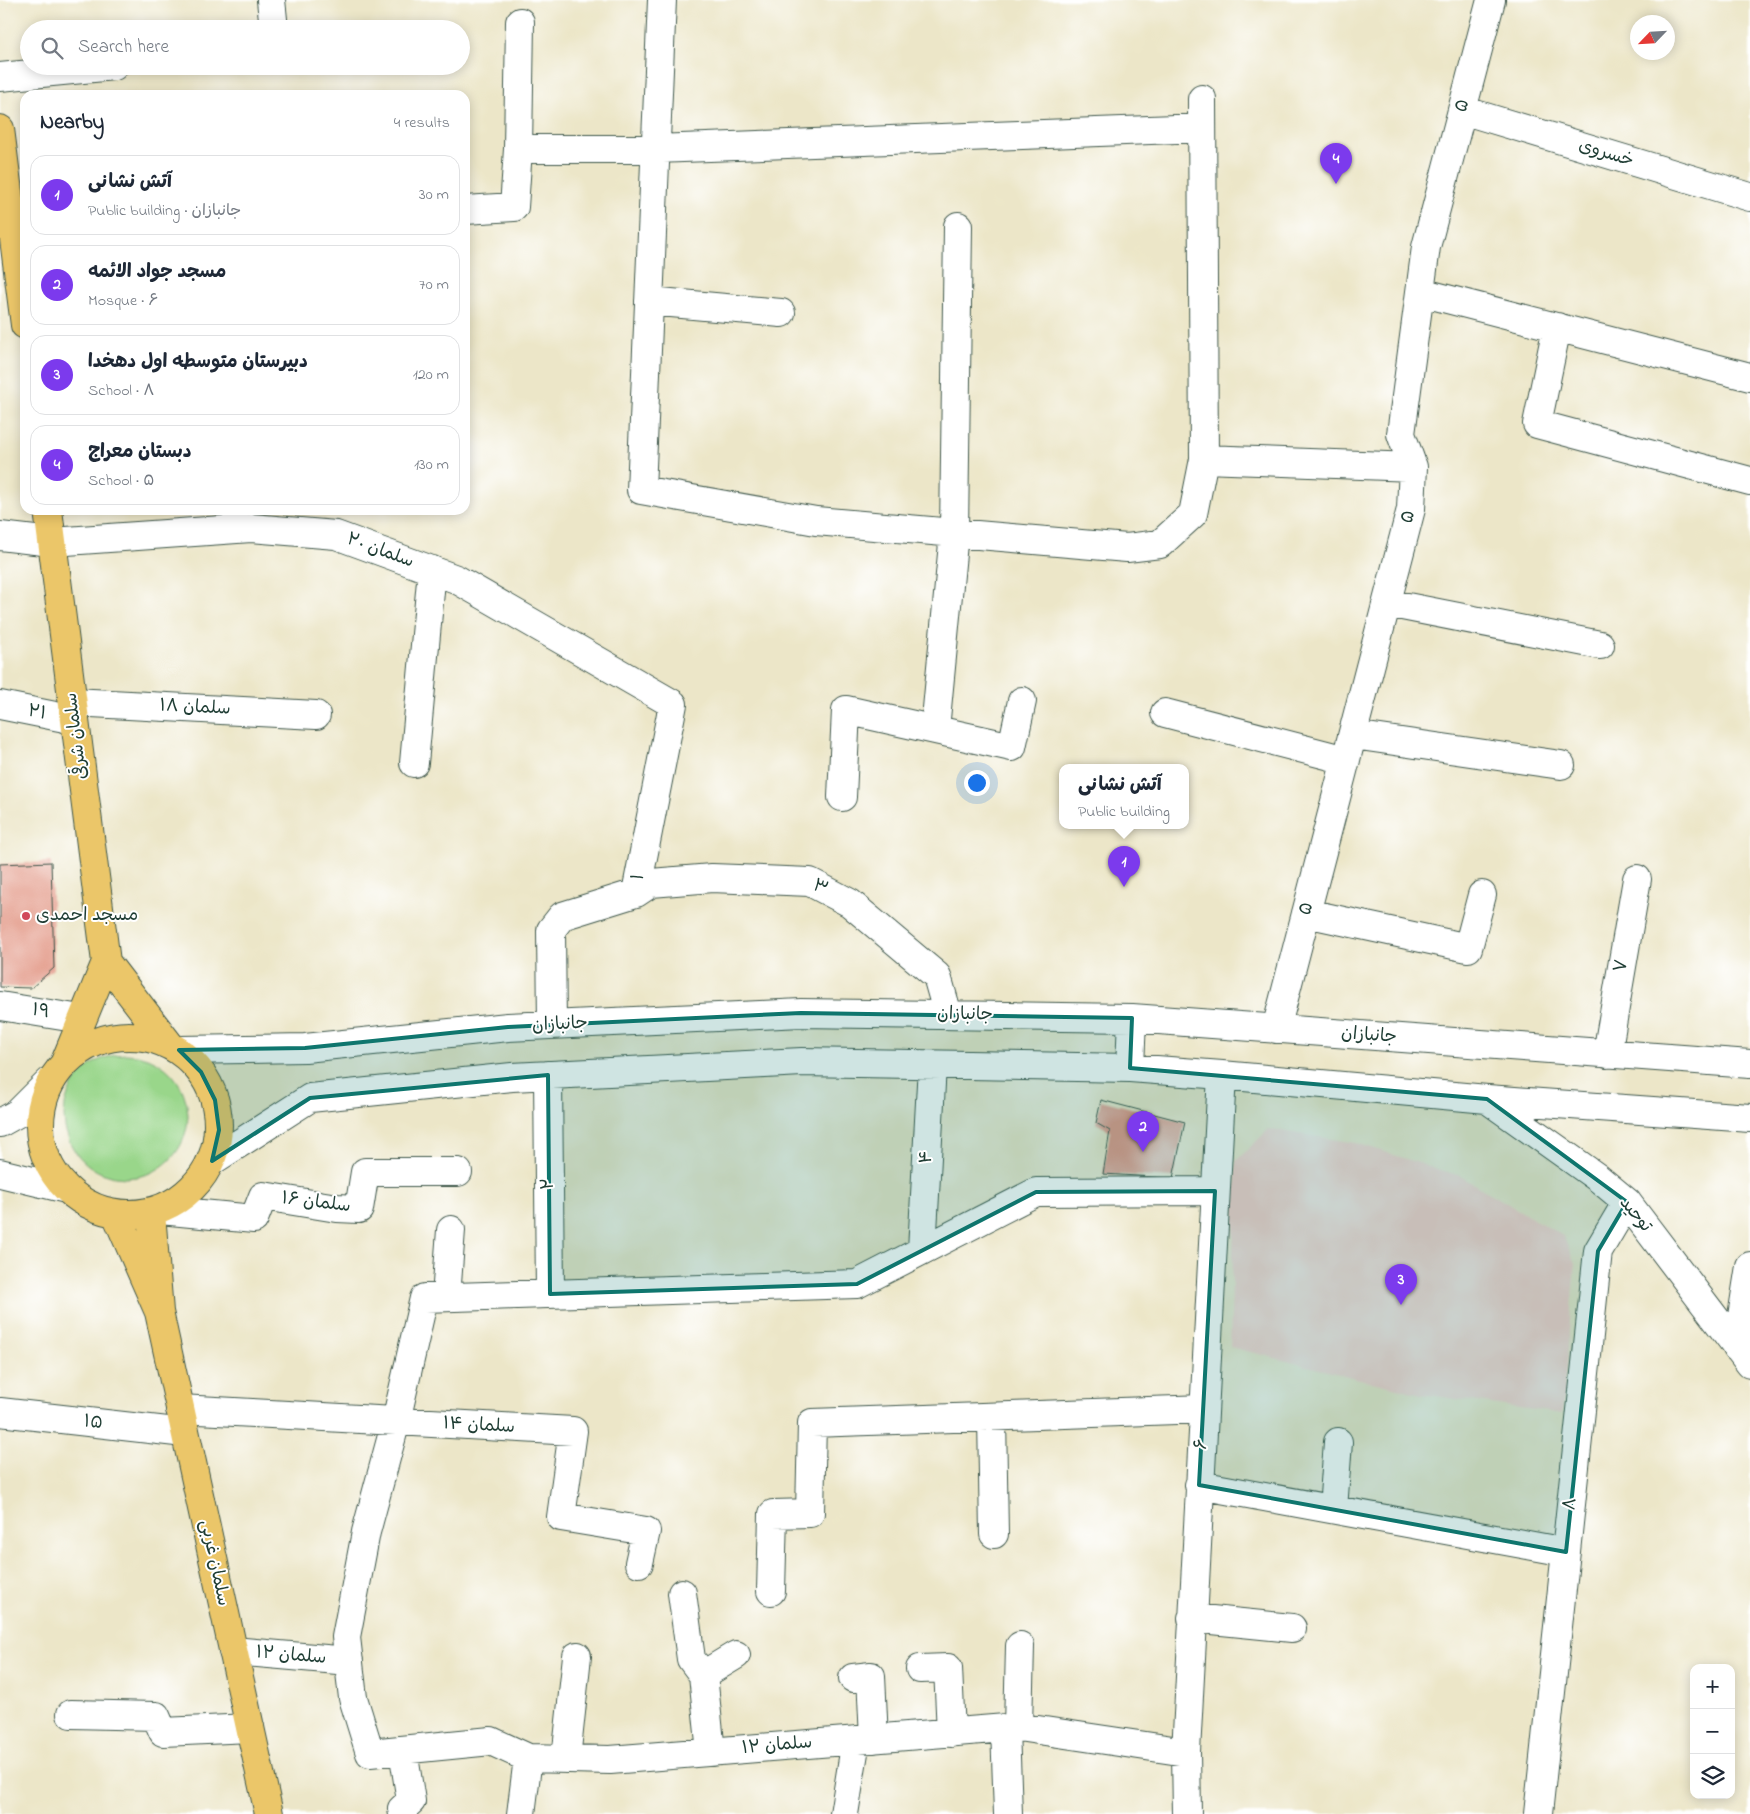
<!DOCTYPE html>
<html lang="en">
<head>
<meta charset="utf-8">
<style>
  :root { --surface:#fff; --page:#f6f6f7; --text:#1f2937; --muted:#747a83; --line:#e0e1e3; --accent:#7c3aed }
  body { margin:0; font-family:"Indie Flower","Playpen Sans Arabic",sans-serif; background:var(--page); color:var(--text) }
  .controls { position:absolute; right:15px; bottom:15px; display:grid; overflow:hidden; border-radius:10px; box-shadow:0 2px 12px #0003 }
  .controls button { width:45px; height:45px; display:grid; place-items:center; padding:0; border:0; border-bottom:1px solid var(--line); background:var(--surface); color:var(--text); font:25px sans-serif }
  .compass { position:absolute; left:1630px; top:15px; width:45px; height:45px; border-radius:50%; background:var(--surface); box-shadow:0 2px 12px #0003; rotate:245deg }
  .you { position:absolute; left:976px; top:782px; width:18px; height:18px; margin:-12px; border:4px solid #fff; border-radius:50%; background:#1a73e8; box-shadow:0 0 0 8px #1a73e833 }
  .badge { display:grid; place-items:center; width:32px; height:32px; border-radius:50%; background:var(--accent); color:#fff; font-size:16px; font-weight:700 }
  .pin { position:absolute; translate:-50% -41px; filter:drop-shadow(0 1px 2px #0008) }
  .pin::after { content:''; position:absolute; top:26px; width:18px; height:15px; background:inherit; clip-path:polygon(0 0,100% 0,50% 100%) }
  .popup { position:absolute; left:1059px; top:764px; width:130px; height:65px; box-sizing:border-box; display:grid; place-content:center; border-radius:10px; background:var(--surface); filter:drop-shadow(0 1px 4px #0005); font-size:16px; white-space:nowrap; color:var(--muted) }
  .popup b { font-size:19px; color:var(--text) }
  .popup::after { content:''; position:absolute; left:50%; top:100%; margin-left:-10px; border:10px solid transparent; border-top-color:var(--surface) }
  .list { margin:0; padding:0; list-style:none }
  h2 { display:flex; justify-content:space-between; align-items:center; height:65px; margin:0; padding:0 20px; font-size:21px }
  h2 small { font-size:16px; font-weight:400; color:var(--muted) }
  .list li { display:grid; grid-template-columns:32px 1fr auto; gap:15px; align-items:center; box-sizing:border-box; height:80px; margin:0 10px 10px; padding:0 10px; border:1px solid var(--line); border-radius:15px }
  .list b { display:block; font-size:19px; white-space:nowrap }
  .list p { margin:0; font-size:16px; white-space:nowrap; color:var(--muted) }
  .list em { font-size:16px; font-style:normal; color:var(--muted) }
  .icon { flex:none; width:28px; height:28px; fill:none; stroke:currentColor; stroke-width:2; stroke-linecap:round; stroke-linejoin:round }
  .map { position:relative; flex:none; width:1750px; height:1814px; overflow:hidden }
  .search { position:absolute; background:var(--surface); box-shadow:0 2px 12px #0003; left:20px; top:20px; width:450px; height:55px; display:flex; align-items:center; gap:12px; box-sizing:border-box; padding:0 18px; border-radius:28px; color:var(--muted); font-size:19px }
  .panel { position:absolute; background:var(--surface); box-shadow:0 2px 12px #0003; left:20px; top:90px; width:450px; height:425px; border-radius:15px }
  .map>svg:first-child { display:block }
  .built { fill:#f7d0cb }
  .green { fill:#99d68a; stroke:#5c8a5f }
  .building { fill:#e39a88 }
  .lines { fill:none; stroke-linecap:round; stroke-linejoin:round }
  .minor-casing { stroke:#3e564a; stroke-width:30 }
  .major-casing { stroke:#3e564a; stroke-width:30 }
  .minor { stroke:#fff; stroke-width:28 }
  .major { stroke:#ebc669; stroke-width:28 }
  .marked { fill:#0f766e; fill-opacity:0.2; stroke:#0f766e; stroke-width:4; stroke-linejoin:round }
  .poi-dot { fill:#d1495b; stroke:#fff; stroke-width:2 }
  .labels { text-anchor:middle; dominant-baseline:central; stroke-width:4; stroke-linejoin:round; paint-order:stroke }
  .street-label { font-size:18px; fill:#1f3d34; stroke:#fff }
  .poi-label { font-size:18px; fill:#1f3d34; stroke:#fff; text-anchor:start }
</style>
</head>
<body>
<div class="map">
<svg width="1750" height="1814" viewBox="0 0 1750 1814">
  <rect width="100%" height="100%" fill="#fff"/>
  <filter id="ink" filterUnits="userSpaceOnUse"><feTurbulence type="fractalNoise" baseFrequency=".02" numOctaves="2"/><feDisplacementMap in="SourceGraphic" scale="10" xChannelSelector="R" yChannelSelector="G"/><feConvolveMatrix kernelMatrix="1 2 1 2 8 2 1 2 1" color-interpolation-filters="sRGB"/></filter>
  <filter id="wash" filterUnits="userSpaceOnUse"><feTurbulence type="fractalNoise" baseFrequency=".0096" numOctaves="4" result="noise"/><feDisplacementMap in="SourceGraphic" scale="20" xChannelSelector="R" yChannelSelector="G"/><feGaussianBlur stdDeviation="1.12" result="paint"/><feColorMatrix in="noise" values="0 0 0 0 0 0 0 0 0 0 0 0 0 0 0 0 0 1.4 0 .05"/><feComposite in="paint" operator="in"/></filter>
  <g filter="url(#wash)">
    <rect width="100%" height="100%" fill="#ece6c8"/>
    <!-- built -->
    <path class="built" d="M1269,1129L1356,1143L1460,1176L1563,1236L1575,1263L1562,1414L1421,1394L1230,1347L1236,1161Z"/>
    <!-- green -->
    <path class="green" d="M64 1116a62 62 0 1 1 124 0a62 62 0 1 1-124 0Z"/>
    <g id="blocks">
      <!-- building -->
      <path class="building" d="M51,862L54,968L31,988L0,987V864Z
        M1101,1100L1185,1122L1173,1178L1103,1174L1110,1131L1096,1123Z"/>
    </g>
  </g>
  <g filter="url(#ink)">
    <use href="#blocks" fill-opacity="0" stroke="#3e564a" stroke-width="1"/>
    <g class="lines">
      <!-- minor casing -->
      <g class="minor-casing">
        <path id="minor" d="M271,0L274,29
          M662,0L641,490L816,521L1127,548L1160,544L1193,514L1204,459L1413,467
          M0,77L114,66
          M1202,99L1204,459
          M1462,110L1750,197
          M518,149H656L1202,128
          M465,210L514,207L518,149L520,22
          M1420,292L1750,377
          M649,301L781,313
          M1557,327L1537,424L1750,481
          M0,536L52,542L251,528L336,535L456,579L673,704L636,893
          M1387,603L1600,645
          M73,702L316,715
          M0,705L75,720
          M1165,713L1346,760
          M935,729L954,533L958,226
          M1353,735L1561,765
          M414,763L432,570
          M842,797L846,710L1012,747L1022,701
          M1306,913L1468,948L1482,895
          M0,1006L81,1019
          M552,1025L551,930L562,916L636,893L651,883L712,878L810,882L850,903L937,976L948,1015
          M1276,1029L1411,509L1413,467L1401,434L1426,247L1491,0
          M179,1050L305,1048L508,1027L801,1013L1132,1018L1750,1064
          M1607,1054L1637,879
          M1130,1068L1132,1018
          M548,1075L550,1294
          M1487,1099L1598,1178L1627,1202L1750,1364
          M0,1123L18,1113L50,1081
          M212,1161L310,1098L512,1077L802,1062L1130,1068L1222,1075L1487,1099L1750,1118
          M0,1173L66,1189
          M160,1210L254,1219L263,1196L337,1208L359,1209L365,1172H458
          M922,1250L932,1065
          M446,1297L451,1230
          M1737,1348L1750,1266
          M180,1409L573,1431L561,1517L646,1531L639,1563
          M0,1412L185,1433
          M992,1417L994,1534
          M1199,1485L1566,1552
          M1333,1509L1338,1442
          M771,1591L773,1514L810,1513L812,1423L1204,1409
          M682,1593L691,1659L703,1675L711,1752
          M1192,1618L1292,1628
          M233,1651L349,1661
          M920,1669L948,1668L951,1733
          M703,1675L736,1655
          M853,1678L871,1676L874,1739
          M71,1714L156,1716L163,1732L250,1728
          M1018,1727L1020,1646
          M1005,1728L1008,1814
          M403,1750L411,1801L402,1809L403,1814
          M1186,1752L1018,1727L610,1760L528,1758L491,1741L370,1753L353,1698L346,1637L366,1532L396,1421L424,1298L857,1284L1036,1192L1215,1191
          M566,1759L577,1656
          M521,1814L528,1758
          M844,1814L856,1740
          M1187,1814L1186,1752L1222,1075
          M1538,1814L1598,1251L1627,1202"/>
      </g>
      <!-- major casing -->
      <g class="major-casing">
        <path id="major" d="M0,129L25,325
          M48,510L106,962
          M40 1125a89 89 0 1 1 178 0a89 89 0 1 1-178 0Z
          M65,1062L106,962L169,1044
          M116,1214L159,1312L151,1213
          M159,1312L269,1814"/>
      </g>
      <!-- minor -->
      <use href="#minor" class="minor"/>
      <!-- major -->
      <use href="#major" class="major"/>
    </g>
  </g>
  <!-- marked area -->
  <path class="marked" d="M801,1013L1132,1018L1130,1068L1487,1099L1627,1202L1598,1251L1566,1552L1199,1485L1215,1191L1036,1192L857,1284L550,1294L548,1075L310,1098L212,1161L219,1130L215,1100L201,1072L179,1050L305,1048L508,1027Z"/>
  <!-- markers -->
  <circle class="poi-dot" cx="26" cy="916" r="5"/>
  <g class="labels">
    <!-- street labels -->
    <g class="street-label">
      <text transform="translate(1463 106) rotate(-75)">۵</text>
      <text transform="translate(1606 154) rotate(17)">خسروی</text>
      <text transform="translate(1409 517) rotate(-78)">۵</text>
      <text transform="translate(380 551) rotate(20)">سلمان ۲۰</text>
      <text transform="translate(195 708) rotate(3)">سلمان ۱۸</text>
      <text transform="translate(37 713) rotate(11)">۲۱</text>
      <text transform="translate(77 736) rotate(-97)">سلمان شرقی</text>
      <text transform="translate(639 877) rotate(-79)">۱</text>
      <text transform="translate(820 888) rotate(24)">۳</text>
      <text transform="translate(1307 909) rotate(-75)">۵</text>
      <text transform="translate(1622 966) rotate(-80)">۷</text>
      <text transform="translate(41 1012) rotate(9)">۱۹</text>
      <text transform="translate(965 1015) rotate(1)">جانبازان</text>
      <text transform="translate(560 1025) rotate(-3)">جانبازان</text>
      <text transform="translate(1369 1036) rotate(4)">جانبازان</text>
      <text transform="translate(927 1157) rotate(-87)">۴</text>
      <text transform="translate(549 1184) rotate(-90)">۲</text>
      <text transform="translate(316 1203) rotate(7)">سلمان ۱۶</text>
      <text transform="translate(1635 1215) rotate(50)">توحید</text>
      <text transform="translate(93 1423) rotate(6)">۱۵</text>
      <text transform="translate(479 1426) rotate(3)">سلمان ۱۴</text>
      <text transform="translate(1202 1444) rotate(-87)">۶</text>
      <text transform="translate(1571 1504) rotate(-84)">۸</text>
      <text transform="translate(214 1563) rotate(78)">سلمان غربی</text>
      <text transform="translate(291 1656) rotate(5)">سلمان ۱۲</text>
      <text transform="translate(777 1746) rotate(-5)">سلمان ۱۲</text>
    </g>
    <!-- poi labels -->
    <g class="poi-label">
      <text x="36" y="916">مسجد احمدی</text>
    </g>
  </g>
</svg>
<div class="controls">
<button>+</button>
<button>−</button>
<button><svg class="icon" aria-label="layers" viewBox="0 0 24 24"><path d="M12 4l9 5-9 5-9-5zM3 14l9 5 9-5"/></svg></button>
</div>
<svg class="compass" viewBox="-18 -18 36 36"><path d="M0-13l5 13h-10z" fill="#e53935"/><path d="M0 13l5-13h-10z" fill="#747a83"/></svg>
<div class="you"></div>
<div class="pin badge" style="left:1124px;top:887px">1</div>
<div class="popup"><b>آتش نشانی</b>Public building</div>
<div class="pin badge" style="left:1143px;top:1152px">2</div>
<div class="pin badge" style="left:1401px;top:1305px">3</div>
<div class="pin badge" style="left:1336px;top:184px">4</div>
<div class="search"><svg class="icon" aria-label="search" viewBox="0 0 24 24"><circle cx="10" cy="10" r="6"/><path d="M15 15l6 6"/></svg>Search here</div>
<section class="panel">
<h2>Nearby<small>4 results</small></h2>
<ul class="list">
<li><span class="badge">1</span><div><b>آتش نشانی</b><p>Public building · جانبازان</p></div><em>30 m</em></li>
<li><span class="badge">2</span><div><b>مسجد جواد الائمه</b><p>Mosque · ۶</p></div><em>70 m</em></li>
<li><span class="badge">3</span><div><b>دبیرستان متوسطه اول دهخدا</b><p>School · ۸</p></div><em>120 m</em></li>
<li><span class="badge">4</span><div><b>دبستان معراج</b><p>School · ۵</p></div><em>130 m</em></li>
</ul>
</section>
</div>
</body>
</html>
